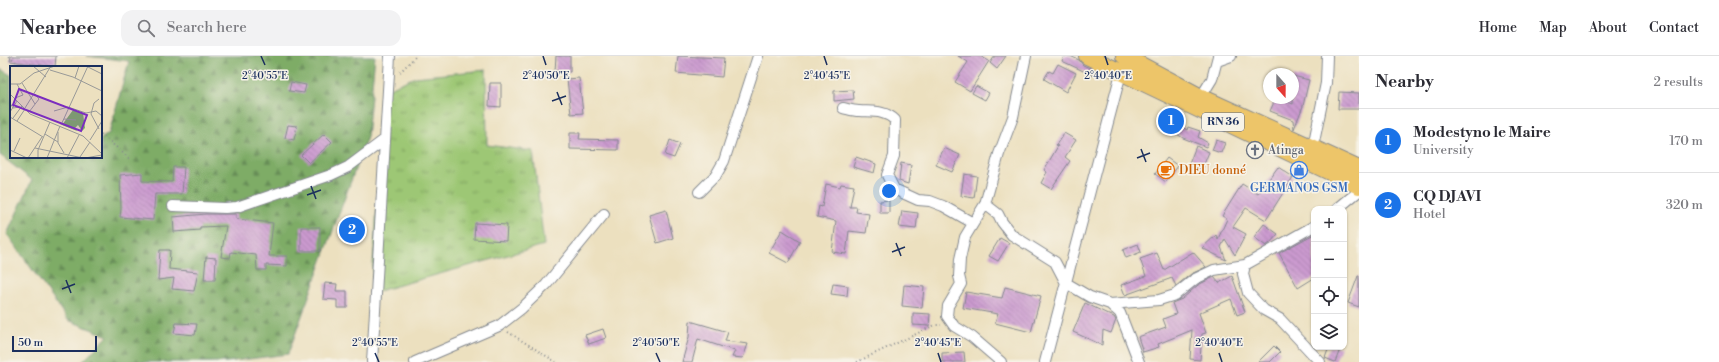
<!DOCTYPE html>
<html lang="en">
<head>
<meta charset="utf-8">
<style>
  :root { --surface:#fff; --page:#f2f2f3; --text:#2b2b33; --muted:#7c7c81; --line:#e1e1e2; --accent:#1a73e8 }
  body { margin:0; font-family:"Libre Bodoni",serif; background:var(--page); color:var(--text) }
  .controls { position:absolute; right:12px; bottom:12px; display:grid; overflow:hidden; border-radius:8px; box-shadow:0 1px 3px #0004 }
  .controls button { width:36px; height:36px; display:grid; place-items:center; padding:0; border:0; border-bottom:1px solid var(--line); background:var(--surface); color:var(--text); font:20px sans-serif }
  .compass { position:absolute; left:1263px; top:12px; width:36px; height:36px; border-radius:50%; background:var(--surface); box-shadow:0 1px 3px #0004; rotate:159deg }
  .scale { position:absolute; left:12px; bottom:10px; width:85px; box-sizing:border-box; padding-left:4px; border:2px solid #1b2f5e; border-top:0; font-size:11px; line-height:14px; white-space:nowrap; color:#1b2f5e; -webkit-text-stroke:3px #f7f3e8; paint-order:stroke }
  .you { position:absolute; left:889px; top:135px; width:14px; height:14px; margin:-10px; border:3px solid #fff; border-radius:50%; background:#1a73e8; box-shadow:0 0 0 6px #1a73e833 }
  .badge { display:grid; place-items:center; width:26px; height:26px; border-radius:50%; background:var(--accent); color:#fff; font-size:13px; font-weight:700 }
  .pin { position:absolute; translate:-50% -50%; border:2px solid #fff; box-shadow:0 1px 4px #0006 }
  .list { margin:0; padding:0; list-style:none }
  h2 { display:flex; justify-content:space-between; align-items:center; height:52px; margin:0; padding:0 16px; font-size:17px }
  h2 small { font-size:13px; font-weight:400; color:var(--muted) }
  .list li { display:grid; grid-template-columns:26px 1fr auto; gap:12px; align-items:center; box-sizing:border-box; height:64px; padding:0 16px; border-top:1px solid var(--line) }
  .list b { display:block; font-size:15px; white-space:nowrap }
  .list p { margin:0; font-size:13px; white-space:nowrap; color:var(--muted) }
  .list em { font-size:13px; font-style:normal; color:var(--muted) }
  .icon { flex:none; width:22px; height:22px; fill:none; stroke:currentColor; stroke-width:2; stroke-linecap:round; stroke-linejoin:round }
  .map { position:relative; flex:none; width:1359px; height:306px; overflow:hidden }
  header { display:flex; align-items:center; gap:24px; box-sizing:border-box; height:56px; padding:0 20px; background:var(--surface); border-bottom:1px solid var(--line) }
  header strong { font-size:19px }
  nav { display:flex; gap:22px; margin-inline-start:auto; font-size:14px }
  .search { width:280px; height:36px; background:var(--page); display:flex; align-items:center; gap:10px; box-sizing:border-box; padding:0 14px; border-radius:12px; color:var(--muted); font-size:15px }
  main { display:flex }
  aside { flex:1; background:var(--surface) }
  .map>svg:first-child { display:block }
  .grass { fill:url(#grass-tufts); stroke:#5c7b69 }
  .forest { fill:url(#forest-firs); stroke:#4c6e62 }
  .building { fill:url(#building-back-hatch) }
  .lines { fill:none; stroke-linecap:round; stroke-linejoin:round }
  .street-casing { stroke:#84888e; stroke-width:12 }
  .primary-casing { stroke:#84888e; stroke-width:18 }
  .path { stroke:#84888e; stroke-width:2; stroke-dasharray:1 3; stroke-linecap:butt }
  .street { stroke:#fff; stroke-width:10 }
  .primary { stroke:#edc569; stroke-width:16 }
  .ticks { fill:none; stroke:#1b2f5e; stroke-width:1.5 }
  .labels { text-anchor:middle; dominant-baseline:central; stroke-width:3; stroke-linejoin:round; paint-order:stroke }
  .shield { fill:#f7f3e8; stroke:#5d6a87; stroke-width:1 }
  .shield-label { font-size:11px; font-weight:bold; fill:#1b2f5e }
  .worship-label { font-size:12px; fill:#5b616d; stroke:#f7f3e8; text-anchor:start }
  .food-label { font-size:12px; fill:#c56008; stroke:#f7f3e8; text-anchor:start }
  .shop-label { font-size:12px; fill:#366cbe; stroke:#f7f3e8 }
  .inset-road { fill:none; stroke:#989998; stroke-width:1 }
  .view { fill:#7b2cbf; fill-opacity:0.15; stroke:#7b2cbf; stroke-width:2 }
  .inset-edge { fill:none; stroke:#1b2f5e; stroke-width:2 }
  .ticks-label { font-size:10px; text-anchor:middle; fill:#1b2f5e; stroke:#f7f3e8; stroke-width:3; stroke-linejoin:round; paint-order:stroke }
</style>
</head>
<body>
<header>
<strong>Nearbee</strong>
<div class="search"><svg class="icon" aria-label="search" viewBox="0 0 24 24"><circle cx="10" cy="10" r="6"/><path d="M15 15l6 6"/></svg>Search here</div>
<nav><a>Home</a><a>Map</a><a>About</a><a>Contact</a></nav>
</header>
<main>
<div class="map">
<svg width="1359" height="306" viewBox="0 0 1359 306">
  <defs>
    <pattern id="grass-tufts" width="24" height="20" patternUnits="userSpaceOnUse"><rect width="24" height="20" fill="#9dc774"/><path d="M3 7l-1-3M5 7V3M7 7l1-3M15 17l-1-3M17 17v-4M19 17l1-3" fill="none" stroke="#7fa262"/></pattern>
    <pattern id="forest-firs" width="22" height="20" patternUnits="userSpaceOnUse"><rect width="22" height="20" fill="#7eac66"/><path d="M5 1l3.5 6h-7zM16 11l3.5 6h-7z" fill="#668c57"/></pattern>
    <pattern id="building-back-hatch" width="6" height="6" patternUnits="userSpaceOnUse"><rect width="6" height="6" fill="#cb9acf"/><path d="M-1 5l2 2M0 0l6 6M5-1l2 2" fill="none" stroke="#a47eab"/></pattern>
  </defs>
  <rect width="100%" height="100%" fill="#f7f3e8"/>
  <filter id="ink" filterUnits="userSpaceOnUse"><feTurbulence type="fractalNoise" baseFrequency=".025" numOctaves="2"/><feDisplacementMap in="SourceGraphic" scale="8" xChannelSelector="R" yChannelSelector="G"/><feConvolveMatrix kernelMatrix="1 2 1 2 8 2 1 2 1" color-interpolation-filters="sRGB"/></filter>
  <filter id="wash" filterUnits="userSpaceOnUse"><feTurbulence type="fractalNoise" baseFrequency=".012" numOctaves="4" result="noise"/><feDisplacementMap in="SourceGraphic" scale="16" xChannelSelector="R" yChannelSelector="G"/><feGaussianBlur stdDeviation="0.9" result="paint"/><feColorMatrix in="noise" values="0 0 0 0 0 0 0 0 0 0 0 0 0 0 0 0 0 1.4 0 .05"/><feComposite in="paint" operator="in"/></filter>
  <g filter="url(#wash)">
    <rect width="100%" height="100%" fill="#ece0bf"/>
    <!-- grass -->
    <path class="grass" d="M486,14L487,89L533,95L544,189L371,237L385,34L415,21Z"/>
    <!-- forest -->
    <path class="forest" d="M86,0H375L367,81L288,298L226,306H82L108,280L68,264L7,178L32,124L0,99V13L11,19V101H101V83L109,77L129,5Z"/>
    <g id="blocks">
      <!-- building -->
      <path class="building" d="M11,0H56L55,11L10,5Z
        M556,0H570V16L555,15Z
        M678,0L724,2L722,21L676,17Z
        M958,0H980L989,5L970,35L955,26L968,6Z
        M995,0H1006L997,13L990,7Z
        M1064,0H1070L1079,4L1083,9L1097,15L1094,20L1062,5Z
        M1058,8L1076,17L1066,36L1044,23L1049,15L1053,17Z
        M1293,20L1309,24L1303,50L1294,73L1293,64L1270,55L1276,42L1293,48Z
        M579,22L583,57L571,58L567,23Z
        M291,26L306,29L304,37L289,35Z
        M490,27H501V51L489,50Z
        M976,30L989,37L985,44L972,37Z
        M853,34L854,43L834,45V35Z
        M1339,36L1359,37V53H1338Z
        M1164,59L1187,74L1188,71L1200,75L1198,81L1208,87L1206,91L1183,82L1159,66Z
        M288,69L297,70L294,84L285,82Z
        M570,77H580L579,83L618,84V94L570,93Z
        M1064,77L1076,84L1065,101L1070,105L1051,133L1041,127L1047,116L1044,114L1058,90L1056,89Z
        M324,78L332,86L309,107L301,99Z
        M670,84L680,88L674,102L665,99Z
        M1216,84L1225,87L1221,97L1212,94Z
        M1196,90L1209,96L1202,113L1189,108Z
        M944,92L960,99L952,116L936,109Z
        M856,101L876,108L874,117L853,111Z
        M1167,102L1178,110L1166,126L1155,118Z
        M901,107L911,109L908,128L899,125Z
        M173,111H184L182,138H155L153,164L120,161L121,153L120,119L142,117V125L172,126Z
        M1278,111L1293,121L1266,164L1246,152L1233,171L1246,178L1235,199L1225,183L1221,191L1226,204L1202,192L1216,179L1218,183L1227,163L1222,160L1242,128L1258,138Z
        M964,118L977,120L974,142L961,140Z
        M826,128L840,131L841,128L854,130L850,151H857L856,156L869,158L866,177L849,175L846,198L832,196L836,165L817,161L819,150L822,151Z
        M889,144V157H880V145Z
        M666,154L673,182L657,187L649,159Z
        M902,155L918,157L916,173L899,171Z
        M206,158H236V163L273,167L269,200H287V210L266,209V214H257L256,199L231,196L230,202L221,201L226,170L200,171V174L174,176L173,161Z
        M475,167L507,169L506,185L474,183Z
        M1264,168L1278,178L1270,187L1266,190L1254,181Z
        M301,171H320V195H301Z
        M782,174L800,185L788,207L769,197Z
        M1314,178V222L1298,232L1279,197Z
        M1000,182L1009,187L998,205L989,200Z
        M1138,188L1141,196L1126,202L1123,194Z
        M160,194H170L169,213L198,216L194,235L172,233L174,222L158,224Z
        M1193,196L1206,211L1191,218L1176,230L1172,222L1125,239L1121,229L1146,220L1140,203L1157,197L1164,214Z
        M206,201L216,202L215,224H204Z
        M1232,220L1245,256L1237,259L1231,243L1199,257L1206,277L1202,278L1200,304L1190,303L1192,274L1158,288L1159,291L1143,296L1138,281L1166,271L1163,263L1176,258L1172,247L1182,243L1198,229L1214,221L1219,227Z
        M1358,220H1359V251L1348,247Z
        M325,227L337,228L336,235H347V252H337V244L323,243Z
        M833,228L848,230L847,240L831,238Z
        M904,229L924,231L922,252L902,250Z
        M1005,231L1041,240L1031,276L995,267L998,258L963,252L966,236L1002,242Z
        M1085,247L1114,261L1116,264L1111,277L1103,274L1102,289L1073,276Z
        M913,257L930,258L929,270L913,269Z
        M690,265L728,276L725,285L748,288L743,302L732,301L735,295L698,283L692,306H682L689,281Z
        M176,267L197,268L195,279L174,277Z
        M603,273L606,282L589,288L585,279Z
        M1274,290L1280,296L1270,306H1258Z
        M1329,291H1341L1335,306L1325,302Z
        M964,296L965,306H942V297Z"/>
    </g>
  </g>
  <g filter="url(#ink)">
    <use href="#blocks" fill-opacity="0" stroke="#84888e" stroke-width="1"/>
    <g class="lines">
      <!-- street casing -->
      <g class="street-casing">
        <path id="street" d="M1217,5L1231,0
          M1201,41L1212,23L1218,0
          M843,52C848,53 853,55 859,55C872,56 885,54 895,64L894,100L887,119L894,133L918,144L930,145L943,150L973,167
          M1313,91L1326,27L1327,0
          M699,136L716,119L724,105L758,0
          M985,148L998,158L1002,166L1012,179L1055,206L1066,227L1090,241L1110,248L1120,257L1139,306
          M173,150L225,152L237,151L331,119L348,111L384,84
          M1337,153L1359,135
          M1314,170L1245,209L1243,218L1248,237L1264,254L1280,263L1320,306
          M1110,248L1159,244L1175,239L1195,223L1214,214L1245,209
          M372,306L390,0
          M415,306L499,270L522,252L546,229L604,158
          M1001,306L972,281L954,270L947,260L948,250L961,228L959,220L960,203L965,181L985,148L999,98L1013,61L1026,0
          M1045,306L1121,17"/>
      </g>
      <!-- primary casing -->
      <g class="primary-casing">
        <path id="primary" d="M1087,0L1359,130
          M1124,0L1201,41L1359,113"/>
      </g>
      <!-- path -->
      <path class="path" d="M9,0L22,11
        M400,16L416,0
        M101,78L131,104
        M508,276L556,306
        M857,306L935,269H941"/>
      <!-- street -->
      <use href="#street" class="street"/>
      <!-- primary -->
      <use href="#primary" class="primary"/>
    </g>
  </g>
  <!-- ticks -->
  <path class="ticks" d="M261,0L265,9M543,0L546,9M824,0L827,9M1105,0L1108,9M557,36L562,49M552,45L566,40M1141,93L1146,106M1137,102L1150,97M311,130L316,143M307,139L321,134M896,187L901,200M892,196L905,191M66,224L71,237M62,233L75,228M375,297L379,306M656,297L660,306M938,297L941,306M1219,297L1222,306"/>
  <!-- icons -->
  <defs>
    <g id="church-ring" transform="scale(0.9)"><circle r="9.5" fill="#f7f3e8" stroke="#6b7280" stroke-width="1.5"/><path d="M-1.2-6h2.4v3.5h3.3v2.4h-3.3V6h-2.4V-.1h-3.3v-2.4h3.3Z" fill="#6b7280"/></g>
    <g id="cafe-ring" transform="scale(0.9)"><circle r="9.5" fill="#f7f3e8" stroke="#e8710a" stroke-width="1.5"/><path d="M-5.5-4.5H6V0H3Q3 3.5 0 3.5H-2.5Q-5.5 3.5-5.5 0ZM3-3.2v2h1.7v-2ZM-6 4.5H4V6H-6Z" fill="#e8710a"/></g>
    <g id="shop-ring" transform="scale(0.9)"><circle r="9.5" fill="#f7f3e8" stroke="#3f7fe0" stroke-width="1.5"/><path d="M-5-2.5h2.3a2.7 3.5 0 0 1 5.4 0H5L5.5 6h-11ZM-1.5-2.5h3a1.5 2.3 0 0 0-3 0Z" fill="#3f7fe0"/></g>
  </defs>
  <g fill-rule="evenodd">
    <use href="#church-ring" x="1255" y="94"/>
    <use href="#cafe-ring" x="1166" y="114"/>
    <use href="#shop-ring" x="1299" y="114"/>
  </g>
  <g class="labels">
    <!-- shield labels -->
    <rect class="shield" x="1202" y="57" width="42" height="18" rx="3"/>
    <g class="shield-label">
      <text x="1223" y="66">RN 36</text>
    </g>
    <!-- worship labels -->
    <g class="worship-label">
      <text x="1268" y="94">Atinga</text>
    </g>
    <!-- food labels -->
    <g class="food-label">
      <text x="1179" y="114">DIEU donné</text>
    </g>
    <!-- shop labels -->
    <g class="shop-label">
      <text x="1299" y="132">GERMANOS GSM</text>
    </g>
  </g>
  <!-- overview -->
  <g transform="translate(10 10)">
    <rect width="92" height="92" fill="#ece0bf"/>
    <path d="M63,44L73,47L75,62L72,65L68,59L65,62L67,65L52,59Z" fill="#7eac66"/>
    <path class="inset-road" d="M23,0L36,11M76,0L92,8M40,4L63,11L92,25M65,12L69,0M12,17L25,38M0,18H10L24,7L45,0M0,28L20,48L73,70L92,88M5,32L13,29L7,18M0,37L3,42L10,41M15,42L41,0M44,45L58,41L76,47L86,45L92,50M0,46L7,35M19,46L29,33L25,28M0,51L33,71M3,52L12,40M54,53L66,54M7,55L15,43M51,59L78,0M89,63L81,48L84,37L89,33M48,66V77L54,87M35,68L48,76M80,74L92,55M25,82L73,92M0,84L17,92M4,85L10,72M70,91L80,76M18,92L32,71M28,92V84L40,56M37,92L50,60M57,92L69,69M75,92L92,89"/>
    <path class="view" d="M9,23L77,49L71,65L3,39Z"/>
    <rect width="92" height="92" class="inset-edge"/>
  </g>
  <g class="ticks-label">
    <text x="265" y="23">2°40'55"E</text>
    <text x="546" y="23">2°40'50"E</text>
    <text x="827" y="23">2°40'45"E</text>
    <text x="1108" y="23">2°40'40"E</text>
    <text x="375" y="290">2°40'55"E</text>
    <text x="656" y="290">2°40'50"E</text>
    <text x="938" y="290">2°40'45"E</text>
    <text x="1219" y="290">2°40'40"E</text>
  </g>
</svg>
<div class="controls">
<button>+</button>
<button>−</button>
<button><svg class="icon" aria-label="locate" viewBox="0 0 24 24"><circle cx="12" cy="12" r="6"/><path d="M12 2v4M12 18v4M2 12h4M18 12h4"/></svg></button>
<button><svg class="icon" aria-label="layers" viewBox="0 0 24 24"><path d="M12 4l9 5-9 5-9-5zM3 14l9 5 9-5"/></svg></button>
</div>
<svg class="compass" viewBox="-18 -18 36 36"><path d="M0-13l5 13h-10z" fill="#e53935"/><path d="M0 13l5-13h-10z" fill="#7c7c81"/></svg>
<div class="scale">50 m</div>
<div class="you"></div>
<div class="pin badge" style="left:1171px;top:65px">1</div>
<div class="pin badge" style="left:352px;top:174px">2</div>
</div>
<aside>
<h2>Nearby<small>2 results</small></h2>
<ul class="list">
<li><span class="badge">1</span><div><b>Modestyno le Maire</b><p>University</p></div><em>170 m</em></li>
<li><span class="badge">2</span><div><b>CQ DJAVI</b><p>Hotel</p></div><em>320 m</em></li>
</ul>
</aside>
</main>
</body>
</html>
